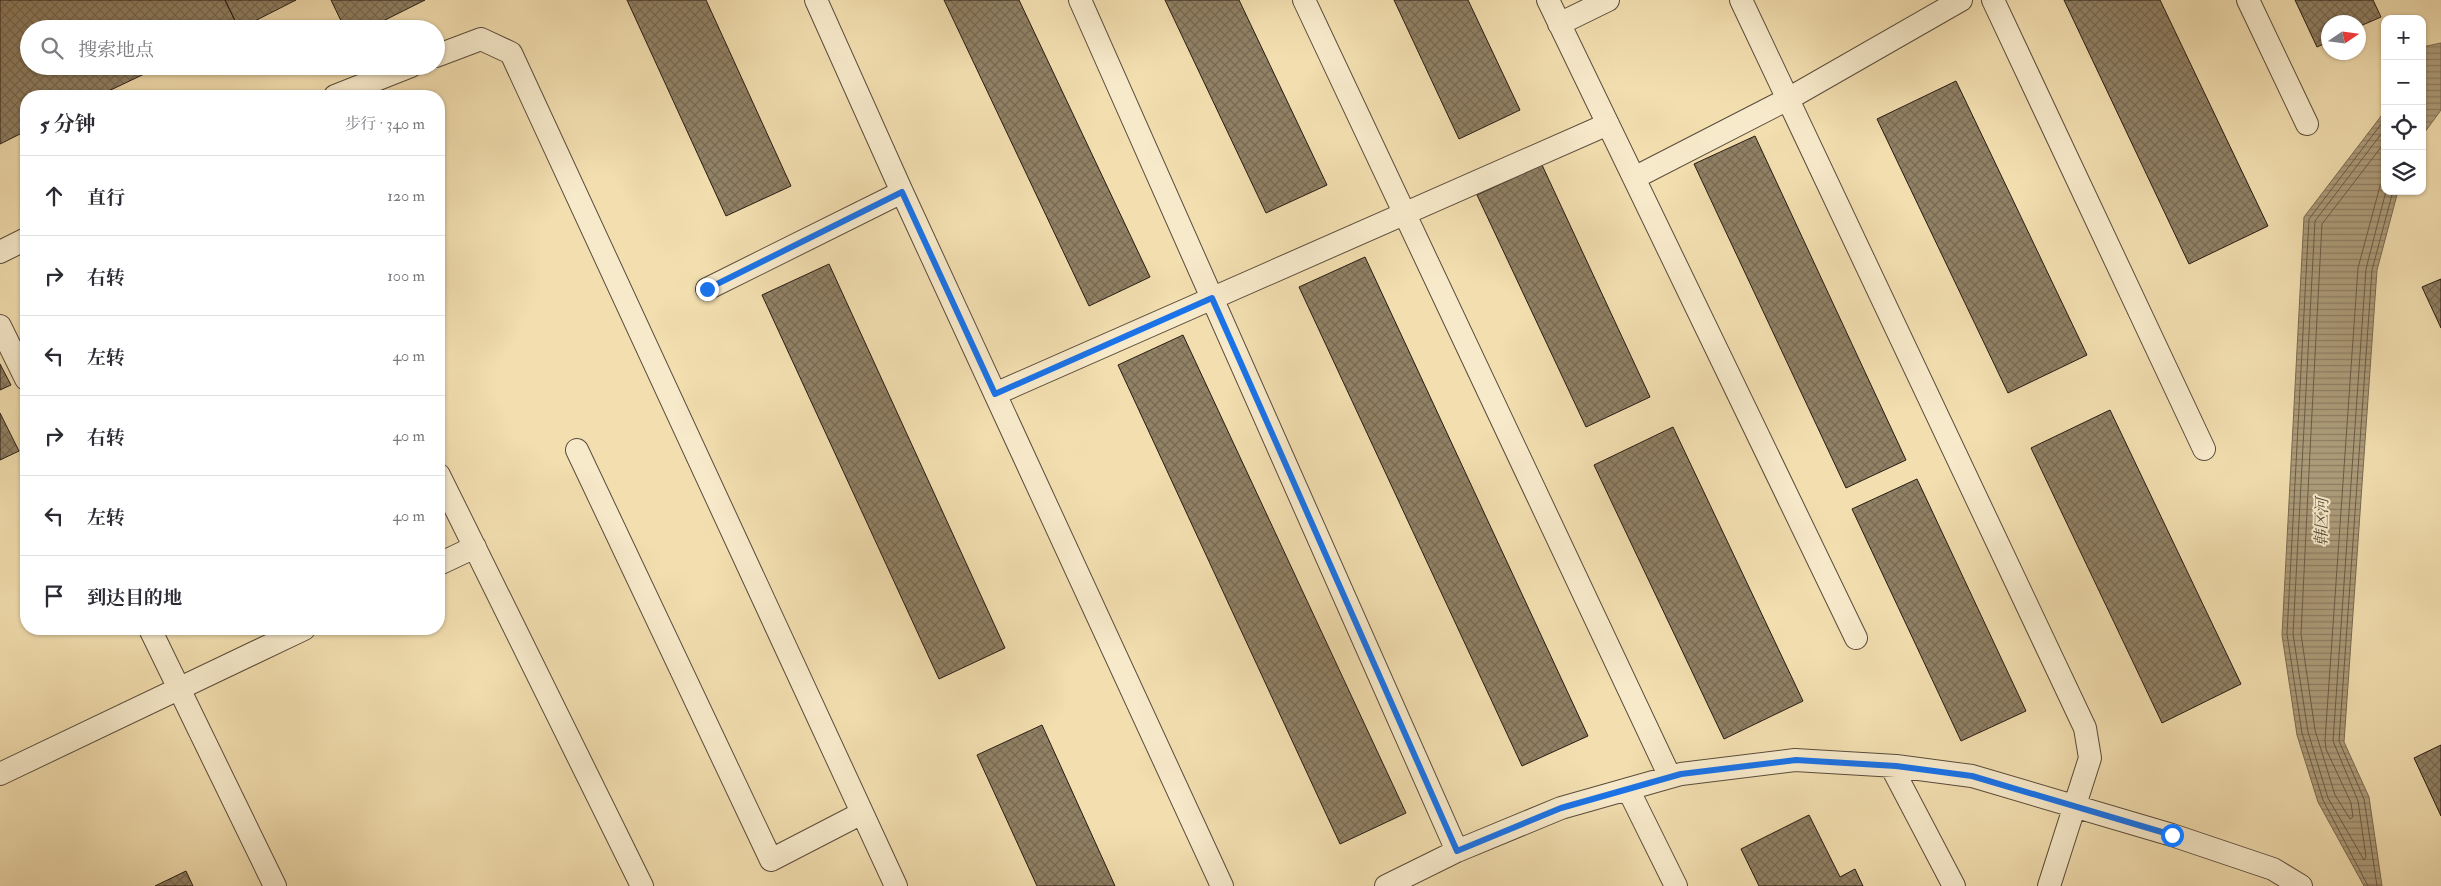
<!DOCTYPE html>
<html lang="zh">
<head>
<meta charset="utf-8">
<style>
  :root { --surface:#fff; --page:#f2f2f3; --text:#2b2b33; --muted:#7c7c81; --line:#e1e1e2 }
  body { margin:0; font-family:"IM FELL Double Pica","Noto Serif SC",serif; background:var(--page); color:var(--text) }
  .controls { position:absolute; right:15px; top:15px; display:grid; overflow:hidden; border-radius:10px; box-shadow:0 1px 4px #0004 }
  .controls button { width:45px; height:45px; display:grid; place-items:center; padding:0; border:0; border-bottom:1px solid var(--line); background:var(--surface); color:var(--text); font:25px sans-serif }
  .compass { position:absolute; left:2321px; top:15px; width:45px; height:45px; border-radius:50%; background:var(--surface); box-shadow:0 1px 4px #0004; rotate:77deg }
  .stop { position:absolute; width:15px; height:15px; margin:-11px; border:4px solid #1a73e8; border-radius:50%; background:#fff }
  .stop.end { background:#1a73e8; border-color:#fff; box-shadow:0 1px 5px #0008 }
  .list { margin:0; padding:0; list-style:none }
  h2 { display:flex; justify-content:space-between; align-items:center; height:65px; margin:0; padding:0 20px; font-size:21px }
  h2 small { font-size:16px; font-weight:400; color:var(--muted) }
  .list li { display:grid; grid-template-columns:32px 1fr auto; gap:15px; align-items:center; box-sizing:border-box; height:80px; padding:0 20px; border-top:1px solid var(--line) }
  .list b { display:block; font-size:19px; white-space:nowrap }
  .list em { font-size:16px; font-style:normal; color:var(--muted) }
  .icon { flex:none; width:28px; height:28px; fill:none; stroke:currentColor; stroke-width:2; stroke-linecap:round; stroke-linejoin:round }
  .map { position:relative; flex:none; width:2441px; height:886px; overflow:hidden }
  .search { position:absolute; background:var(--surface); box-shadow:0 1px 4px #0004; left:20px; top:20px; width:425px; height:55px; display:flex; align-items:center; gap:12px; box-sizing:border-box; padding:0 18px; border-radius:28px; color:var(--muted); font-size:19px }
  .panel { position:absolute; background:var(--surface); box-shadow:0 1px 4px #0004; left:20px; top:90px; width:425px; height:545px; border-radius:20px }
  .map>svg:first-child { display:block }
  .water { fill:url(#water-rules); stroke:#786951 }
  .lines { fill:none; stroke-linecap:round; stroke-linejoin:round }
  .shore { stroke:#6a5c47; stroke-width:1 }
  .building { fill:url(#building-cross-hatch); stroke:#281c14 }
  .lane-casing { stroke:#5a4c3b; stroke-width:24 }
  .lane { stroke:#f7eacb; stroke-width:22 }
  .route { stroke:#1a73e8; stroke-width:6 }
  .labels { text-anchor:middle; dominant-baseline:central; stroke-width:4; stroke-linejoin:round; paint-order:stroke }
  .water-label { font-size:16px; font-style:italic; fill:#5d4f3d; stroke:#f7eacb }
</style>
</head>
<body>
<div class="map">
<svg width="2441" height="886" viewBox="0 0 2441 886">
  <defs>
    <pattern id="water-rules" width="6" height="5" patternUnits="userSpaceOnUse" patternTransform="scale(1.25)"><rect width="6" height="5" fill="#ad9c7a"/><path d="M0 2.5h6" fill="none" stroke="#8d7e63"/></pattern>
    <pattern id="building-cross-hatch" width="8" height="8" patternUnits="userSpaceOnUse" patternTransform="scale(1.25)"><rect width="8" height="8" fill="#918165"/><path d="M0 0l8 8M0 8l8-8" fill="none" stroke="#766952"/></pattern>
  </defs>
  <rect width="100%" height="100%" fill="#f2deaf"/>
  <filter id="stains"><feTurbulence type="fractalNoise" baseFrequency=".004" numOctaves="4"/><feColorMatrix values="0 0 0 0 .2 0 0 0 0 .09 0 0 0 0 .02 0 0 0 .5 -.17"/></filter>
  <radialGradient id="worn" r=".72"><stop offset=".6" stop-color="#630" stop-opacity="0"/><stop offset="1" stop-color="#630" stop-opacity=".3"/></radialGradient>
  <!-- water -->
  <path class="water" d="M2441,43V110L2422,136V47Z
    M2385,111V191H2398L2377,270L2344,742L2369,797L2382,886H2364L2318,802L2297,735L2282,635L2304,217Z"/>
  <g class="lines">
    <!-- shore -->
    <path class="shore" d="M2385,129L2315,221L2293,634L2308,732L2328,798L2364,860L2366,857L2358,801L2333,741L2366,269L2386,191
      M2385,142L2322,224L2310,451L2301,634L2315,730L2335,795L2350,819L2353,817L2351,803L2326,749L2325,740L2358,268L2380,186L2385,178
      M2368,886L2323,800L2302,733L2287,634L2309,219L2385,119
      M2377,886L2364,799L2339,741L2372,270L2393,191"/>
  </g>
  <!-- building -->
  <path class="building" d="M0,0H225L239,29H29V66H161L98,96H26V131L0,144Z
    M225,0H296L239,29Z
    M331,0H425L367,29H345Z
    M627,0H706L791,186L726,216Z
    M944,0H1019L1150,277L1089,306Z
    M1165,0H1239L1327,185L1266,213Z
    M1394,0H1468L1520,110L1459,139Z
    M2064,0H2160L2268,226L2189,264Z
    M2295,0H2373L2381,17L2358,27V22H2328V42L2317,47Z
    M1956,81L2087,355L2008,393L1877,119Z
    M1755,136L1906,460L1846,488L1694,164Z
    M1542,165L1650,397L1586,427L1477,195Z
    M1365,257L1588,736L1522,766L1299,287Z
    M829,264L1005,648L939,679L762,295Z
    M2441,279V328L2422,287Z
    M1183,335L1406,813L1340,844L1118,365Z
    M0,364L11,385L0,390Z
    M2110,410L2241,684L2162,723L2031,448Z
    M0,413L19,451L0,460Z
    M1673,427L1803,701L1724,739L1594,465Z
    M1917,479L2026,711L1961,741L1852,509Z
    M1042,725L1115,886H1037L977,755Z
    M2441,745V816L2414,758Z
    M1809,815L1840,877L1855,869L1863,886H1759L1741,849Z
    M186,871L193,886H155Z"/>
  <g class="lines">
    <!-- lane casing -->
    <g class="lane-casing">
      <path id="lane" d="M816,0L902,192L1222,886
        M1080,0L1457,851
        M1304,0L1670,777
        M1548,0L1856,638
        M1741,0L2085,728L2090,758L2049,886
        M1993,0L2204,449
        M2248,0L2307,124
        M1559,24L1608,0
        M436,56L481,39L511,53L896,886
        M335,96L411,66
        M1634,178L1788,99L1961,0
        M0,252L26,239
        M707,289L902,192
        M0,326L26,379
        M995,394L1608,124
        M577,450L771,860L862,813
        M439,475L642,886
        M439,564L475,547
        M150,629L275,886
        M1891,766L1954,886
        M0,774L304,629
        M1628,789L1676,886
        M1386,886L1457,851L1561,808L1681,774L1795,760L1896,766L1972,776L2172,835L2273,869L2301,886"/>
    </g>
    <!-- lane -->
    <use href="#lane" class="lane"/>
  </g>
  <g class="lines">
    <!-- route -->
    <path class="route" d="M707,289L902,192L995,394L1212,298L1457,851L1561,808L1681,774L1796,760L1896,766L1972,776L2172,835"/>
  </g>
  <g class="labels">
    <!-- water labels -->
    <g class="water-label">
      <text transform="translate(2322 522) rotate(-89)">韩区河</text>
    </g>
  </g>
  <rect width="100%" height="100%" filter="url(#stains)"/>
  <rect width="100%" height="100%" fill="url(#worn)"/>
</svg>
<div class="controls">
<button>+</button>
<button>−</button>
<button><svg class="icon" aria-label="locate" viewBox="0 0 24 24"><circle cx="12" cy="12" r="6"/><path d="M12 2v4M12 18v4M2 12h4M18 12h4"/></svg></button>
<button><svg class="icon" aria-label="layers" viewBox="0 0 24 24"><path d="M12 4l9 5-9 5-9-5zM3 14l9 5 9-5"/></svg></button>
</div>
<svg class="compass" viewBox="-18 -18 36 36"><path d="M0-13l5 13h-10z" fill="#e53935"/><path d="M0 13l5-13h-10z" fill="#7c7c81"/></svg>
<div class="stop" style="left:2172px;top:835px"></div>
<div class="stop end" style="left:707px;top:289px"></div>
<div class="search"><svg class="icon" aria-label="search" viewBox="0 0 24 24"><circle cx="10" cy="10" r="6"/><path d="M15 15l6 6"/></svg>搜索地点</div>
<section class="panel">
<h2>5 分钟<small>步行 · 340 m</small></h2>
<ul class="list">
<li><svg class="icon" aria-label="ahead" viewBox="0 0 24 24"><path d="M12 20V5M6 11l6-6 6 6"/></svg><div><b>直行</b></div><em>120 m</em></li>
<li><svg class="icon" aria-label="right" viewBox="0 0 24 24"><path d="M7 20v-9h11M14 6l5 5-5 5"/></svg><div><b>右转</b></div><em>100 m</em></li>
<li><svg class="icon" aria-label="left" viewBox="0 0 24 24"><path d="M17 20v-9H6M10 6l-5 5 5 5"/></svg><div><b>左转</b></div><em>40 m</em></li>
<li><svg class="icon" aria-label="right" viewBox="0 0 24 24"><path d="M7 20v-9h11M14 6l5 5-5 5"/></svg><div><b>右转</b></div><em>40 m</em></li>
<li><svg class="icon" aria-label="left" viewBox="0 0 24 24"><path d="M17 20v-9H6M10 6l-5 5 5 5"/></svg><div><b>左转</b></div><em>40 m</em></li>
<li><svg class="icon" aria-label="arrive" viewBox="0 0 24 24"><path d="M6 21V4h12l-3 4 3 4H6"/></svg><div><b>到达目的地</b></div></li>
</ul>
</section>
</div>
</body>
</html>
